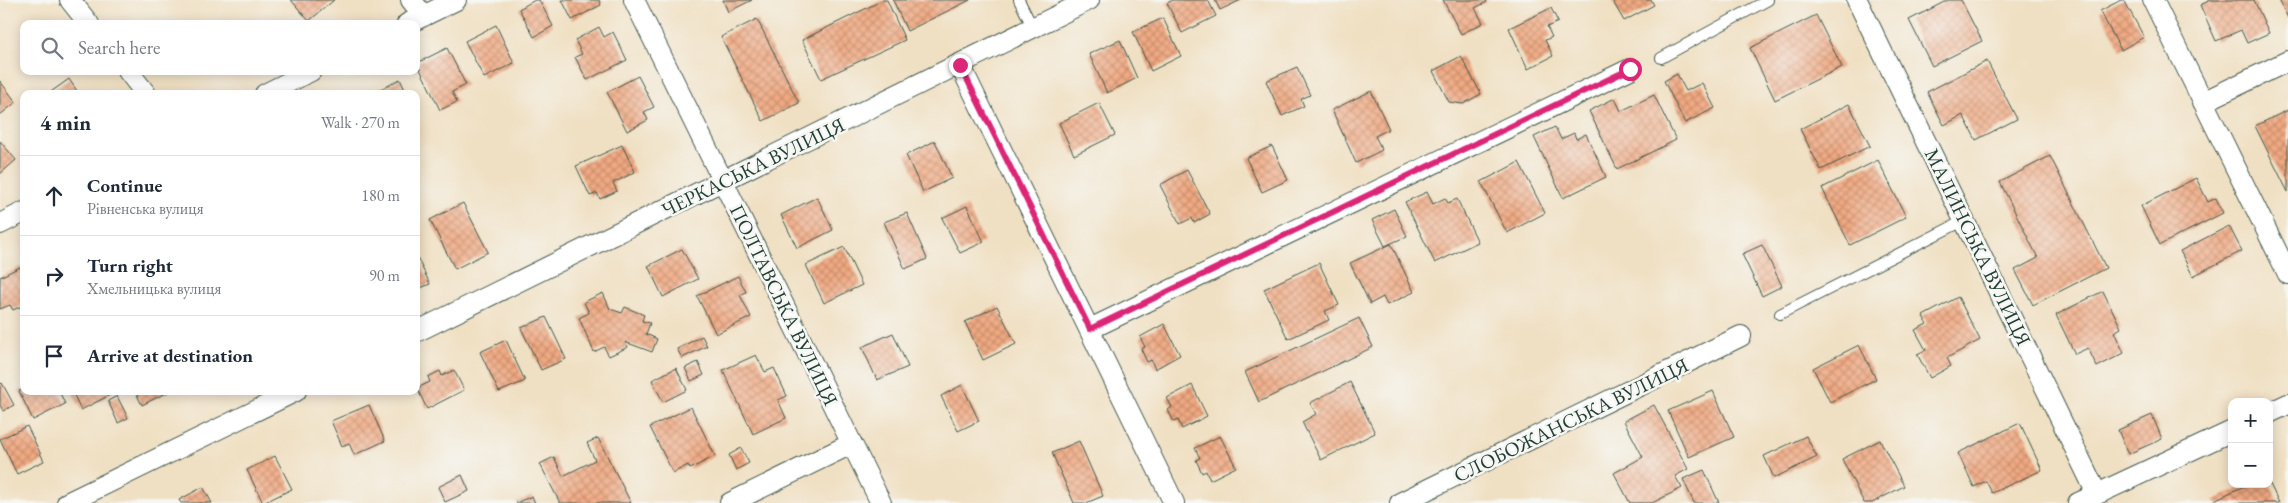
<!DOCTYPE html>
<html lang="en">
<head>
<meta charset="utf-8">
<style>
  :root { --surface:#fff; --page:#f6f6f7; --text:#1f2937; --muted:#747a83; --line:#e0e1e3 }
  body { margin:0; font-family:"EB Garamond",serif; background:var(--page); color:var(--text) }
  .controls { position:absolute; right:15px; bottom:15px; display:grid; overflow:hidden; border-radius:10px; box-shadow:0 2px 12px #0003 }
  .controls button { width:45px; height:45px; display:grid; place-items:center; padding:0; border:0; border-bottom:1px solid var(--line); background:var(--surface); color:var(--text); font:25px sans-serif }
  .stop { position:absolute; width:15px; height:15px; margin:-11px; border:4px solid #db2777; border-radius:50%; background:#fff }
  .stop.end { background:#db2777; border-color:#fff; box-shadow:0 1px 5px #0008 }
  .list { margin:0; padding:0; list-style:none }
  h2 { display:flex; justify-content:space-between; align-items:center; height:65px; margin:0; padding:0 20px; font-size:21px }
  h2 small { font-size:16px; font-weight:400; color:var(--muted) }
  .list li { display:grid; grid-template-columns:32px 1fr auto; gap:15px; align-items:center; box-sizing:border-box; height:80px; padding:0 20px; border-top:1px solid var(--line) }
  .list b { display:block; font-size:19px; white-space:nowrap }
  .list p { margin:0; font-size:16px; white-space:nowrap; color:var(--muted) }
  .list em { font-size:16px; font-style:normal; color:var(--muted) }
  .icon { flex:none; width:28px; height:28px; fill:none; stroke:currentColor; stroke-width:2; stroke-linecap:round; stroke-linejoin:round }
  .map { position:relative; flex:none; width:2288px; height:503px; overflow:hidden }
  .search { position:absolute; background:var(--surface); box-shadow:0 2px 12px #0003; left:20px; top:20px; width:400px; height:55px; display:flex; align-items:center; gap:12px; box-sizing:border-box; padding:0 18px; border-radius:10px; color:var(--muted); font-size:19px }
  .panel { position:absolute; background:var(--surface); box-shadow:0 2px 12px #0003; left:20px; top:90px; width:400px; height:305px; border-radius:10px }
  .map>svg:first-child { display:block }
  .building { fill:url(#building-cross-hatch) }
  .lines { fill:none; stroke-linecap:round; stroke-linejoin:round }
  .service-casing { stroke:#3e5549; stroke-width:12 }
  .minor-casing { stroke:#3e5549; stroke-width:22 }
  .service { stroke:#fff; stroke-width:10 }
  .minor { stroke:#fff; stroke-width:20 }
  .route { stroke:#db2777; stroke-width:6 }
  .labels { text-anchor:middle; dominant-baseline:central; stroke-width:5; stroke-linejoin:round; paint-order:stroke }
  .street-label { font-size:20px; fill:#1f3d34; stroke:#f6f6f2 }
</style>
</head>
<body>
<div class="map">
<svg width="2288" height="503" viewBox="0 0 2288 503">
  <defs>
    <pattern id="building-cross-hatch" width="8" height="8" patternUnits="userSpaceOnUse" patternTransform="scale(1.25)"><rect width="8" height="8" fill="#f1a982"/><path d="M0 0l8 8M0 8l8-8" fill="none" stroke="#c38b6b"/></pattern>
  </defs>
  <rect width="100%" height="100%" fill="#f6f6f2"/>
  <filter id="ink" filterUnits="userSpaceOnUse"><feTurbulence type="fractalNoise" baseFrequency=".02" numOctaves="2"/><feDisplacementMap in="SourceGraphic" scale="10" xChannelSelector="R" yChannelSelector="G"/><feConvolveMatrix kernelMatrix="1 2 1 2 8 2 1 2 1" color-interpolation-filters="sRGB"/></filter>
  <filter id="wash" filterUnits="userSpaceOnUse"><feTurbulence type="fractalNoise" baseFrequency=".0096" numOctaves="4" result="noise"/><feDisplacementMap in="SourceGraphic" scale="20" xChannelSelector="R" yChannelSelector="G"/><feGaussianBlur stdDeviation="1.12" result="paint"/><feColorMatrix in="noise" values="0 0 0 0 0 0 0 0 0 0 0 0 0 0 0 0 0 1.4 0 .05"/><feComposite in="paint" operator="in"/></filter>
  <g filter="url(#wash)">
    <rect width="100%" height="100%" fill="#f0e0c3"/>
    <g id="blocks">
      <!-- building -->
      <path class="building" d="M291,0H334L309,21Z
        M535,0H539L553,26L534,37L519,9Z
        M562,0H599L601,5L572,20Z
        M723,0H752L728,12Z
        M883,0H887L905,40L821,79L802,40Z
        M893,0H970L907,31Z
        M1173,0H1208L1216,16L1182,33L1167,3Z
        M1215,0H1241L1220,10Z
        M1443,0H1486L1487,2L1475,8L1483,23L1461,34Z
        M1612,0H1651L1654,5L1624,21Z
        M1948,0H1961L1982,41L1932,66L1909,20Z
        M2121,0H2124L2144,37L2121,50L2100,11Z
        M2211,0H2254L2269,33L2247,43L2241,30L2216,41L2200,5Z
        M2279,0H2288V18Z
        M1551,8L1558,22L1547,27L1552,37L1545,40L1553,56L1528,69L1509,28Z
        M1816,15L1842,67L1775,100L1750,48Z
        M1163,18L1181,56L1151,71L1133,32Z
        M757,19L799,103L763,121L721,37Z
        M496,25L514,63L484,78L465,41Z
        M599,27L604,37L613,32L627,60L587,80L575,57L582,54L575,40Z
        M1120,40L1137,78L1107,93L1089,54Z
        M447,48L466,85L452,92L457,102L440,110L417,63Z
        M1461,56L1481,94L1463,104L1449,102L1433,71Z
        M1987,61L2017,119L1976,140L1963,115L1944,125L1927,92Z
        M1297,67L1310,95L1301,99L1304,106L1282,116L1266,81Z
        M1677,74L1686,91L1702,83L1715,108L1685,123L1664,81Z
        M638,76L654,107L644,112L648,120L627,131L607,92Z
        M69,79L79,94H48Z
        M400,79L407,94H372Z
        M0,81L16,102L0,115Z
        M1371,91L1389,129L1375,136L1382,150L1356,163L1332,110Z
        M1654,95L1676,140L1617,169L1589,111L1615,98L1621,111Z
        M1099,103L1115,135L1074,155L1059,123Z
        M1849,104L1870,146L1821,170L1800,129Z
        M2288,110V192L2255,126Z
        M1555,127L1561,139L1574,133L1576,139L1586,134L1606,177L1563,198L1534,137Z
        M0,141L16,160L0,174Z
        M935,141L952,178L923,192L906,155Z
        M622,145L635,172L613,183L617,191L600,199L597,193L590,196L576,166Z
        M1272,146L1288,180L1262,192L1246,158Z
        M2050,156L2106,268L2033,305L2015,270L2038,258L2000,182Z
        M1878,160L1906,217L1850,245L1822,188Z
        M1519,162L1545,213L1507,233L1481,182Z
        M1187,170L1210,214L1194,223L1192,218L1180,224L1160,185Z
        M2196,178L2208,202L2216,198L2223,213L2160,245L2141,206Z
        M1427,192L1433,204L1445,198L1448,203L1457,199L1478,242L1435,263L1405,202Z
        M817,197L833,230L797,248L781,215Z
        M463,203L488,252L455,269L430,220Z
        M967,206L984,242L960,253L942,218Z
        M1394,209L1407,236L1385,246L1372,220Z
        M907,213L927,259L905,269L884,222Z
        M2229,226L2242,251L2193,276L2180,251Z
        M1391,244L1414,292L1387,305L1383,297L1370,304L1350,263Z
        M1762,245L1782,286L1762,296L1742,254Z
        M844,247L862,285L824,303L806,265Z
        M682,249L698,279L663,297L648,266Z
        M416,255L430,284L416,290Z
        M1319,263L1339,305L1325,311L1329,320L1288,339L1264,289Z
        M20,267L24,275V305L13,310L10,305L0,309V277Z
        M738,276L746,292L740,295L751,317L716,334L697,296Z
        M2103,291L2121,328L2114,332L2124,353L2097,367L2088,348L2075,354L2056,315Z
        M603,293L610,309L622,313L625,307L644,315L642,321L650,323L646,334L657,339L652,352L625,342L628,347L609,356L604,347L594,352L579,318L589,313L584,302Z
        M1958,297L1980,340L1947,358L1951,366L1930,378L1917,354L1926,350L1915,330L1927,324L1923,316Z
        M997,306L1016,344L983,360L965,322Z
        M546,317L566,359L541,370L521,328Z
        M1359,318L1373,347L1259,402L1245,372Z
        M1164,324L1180,355L1155,369L1151,360L1147,362L1141,349L1145,347L1140,337Z
        M893,333L908,367L877,380L862,347Z
        M702,336L707,346L682,358L677,349Z
        M506,340L525,381L499,392L480,352Z
        M1859,345L1876,379L1830,402L1813,368Z
        M756,355L765,372L774,368L787,396L778,400L786,418L753,434L723,370Z
        M698,362L704,375L691,381L685,368Z
        M676,368L687,390L663,402L652,380Z
        M454,370L464,390L427,409L417,388L430,382L428,377L440,371L442,376Z
        M1350,382L1375,433L1321,460L1302,422L1316,414L1310,403Z
        M2,383L14,405L3,411L0,405V384Z
        M962,385L979,421L958,431L941,396Z
        M1192,385L1207,416L1182,429L1178,420L1174,422L1168,410L1172,407L1167,398Z
        M24,389V391H59L65,404L33,420L19,391Z
        M72,391H108L110,395L81,410Z
        M135,391H170L142,405Z
        M1713,391L1734,437L1689,457L1668,411Z
        M117,396L128,418L118,423L108,401Z
        M369,405L385,441L354,455L349,443L342,446L331,421Z
        M1654,405L1688,469L1675,476L1682,488L1652,503H1630L1614,473L1643,457L1624,421Z
        M691,407L715,456L690,469L688,465L673,473L650,427Z
        M2152,415L2162,439L2128,454L2118,430Z
        M2020,423L2042,470L1992,493L1986,481L1974,487L1958,453Z
        M27,426L44,461L17,474L0,439Z
        M1220,436L1236,467L1210,480L1206,471L1202,473L1196,460L1200,458L1195,448Z
        M1806,436L1817,457L1774,478L1764,456Z
        M598,438L631,503H560L540,464L554,457L563,476L595,460L587,443Z
        M1880,440L1904,486L1872,503H1864L1842,459Z
        M1079,441L1103,496L1086,503H1074L1052,453Z
        M741,448L749,463L736,470L729,455Z
        M275,456L292,489L263,503L247,470Z
        M1704,470L1719,503H1694L1683,479Z
        M462,475L469,491L445,502L438,487Z
        M2249,484H2270L2279,503H2216L2214,500Z
        M203,487L212,503H181L179,500Z
        M532,496L535,503H516Z"/>
    </g>
  </g>
  <g filter="url(#ink)">
    <use href="#blocks" fill-opacity="0" stroke="#3e5549" stroke-width="1"/>
    <g class="lines">
      <!-- service casing -->
      <g class="service-casing">
        <path id="service" d="M1019,0L1033,28
          M1661,58L1768,0
          M1780,314L1965,220"/>
      </g>
      <!-- minor casing -->
      <g class="minor-casing">
        <path id="minor" d="M70,0L89,24
          M411,0L424,16
          M634,0L881,503
          M1857,0L2097,494
          M2153,0L2288,274
          M407,24L456,0
          M960,65L1174,503
          M128,71L146,94
          M265,94L311,71
          M2203,102L2288,61
          M0,224L24,212
          M1090,329L1630,69
          M416,332L1089,0
          M2269,413L2288,404
          M67,503L296,391
          M730,503L851,444
          M1400,503L1741,336
          M2078,503L2232,431"/>
      </g>
      <!-- service -->
      <use href="#service" class="service"/>
      <!-- minor -->
      <use href="#minor" class="minor"/>
    </g>
  </g>
  <g class="lines" filter="url(#ink)">
    <!-- route -->
    <path class="route" d="M960,65L1090,329L1630,69"/>
  </g>
  <g class="labels">
    <!-- street labels -->
    <g class="street-label">
      <text transform="translate(753 167) rotate(-26)">ЧЕРКАСЬКА ВУЛИЦЯ</text>
      <text transform="translate(1978 247) rotate(64)">МАЛИНСЬКА ВУЛИЦЯ</text>
      <text transform="translate(784 305) rotate(64)">ПОЛТАВСЬКА ВУЛИЦЯ</text>
      <text transform="translate(1571 420) rotate(-26)">СЛОБОЖАНСЬКА ВУЛИЦЯ</text>
    </g>
  </g>
</svg>
<div class="controls">
<button>+</button>
<button>−</button>
</div>
<div class="stop" style="left:1630px;top:69px"></div>
<div class="stop end" style="left:960px;top:65px"></div>
<div class="search"><svg class="icon" aria-label="search" viewBox="0 0 24 24"><circle cx="10" cy="10" r="6"/><path d="M15 15l6 6"/></svg>Search here</div>
<section class="panel">
<h2>4 min<small>Walk · 270 m</small></h2>
<ul class="list">
<li><svg class="icon" aria-label="ahead" viewBox="0 0 24 24"><path d="M12 20V5M6 11l6-6 6 6"/></svg><div><b>Continue</b><p>Рівненська вулиця</p></div><em>180 m</em></li>
<li><svg class="icon" aria-label="right" viewBox="0 0 24 24"><path d="M7 20v-9h11M14 6l5 5-5 5"/></svg><div><b>Turn right</b><p>Хмельницька вулиця</p></div><em>90 m</em></li>
<li><svg class="icon" aria-label="arrive" viewBox="0 0 24 24"><path d="M6 21V4h12l-3 4 3 4H6"/></svg><div><b>Arrive at destination</b></div></li>
</ul>
</section>
</div>
</body>
</html>
